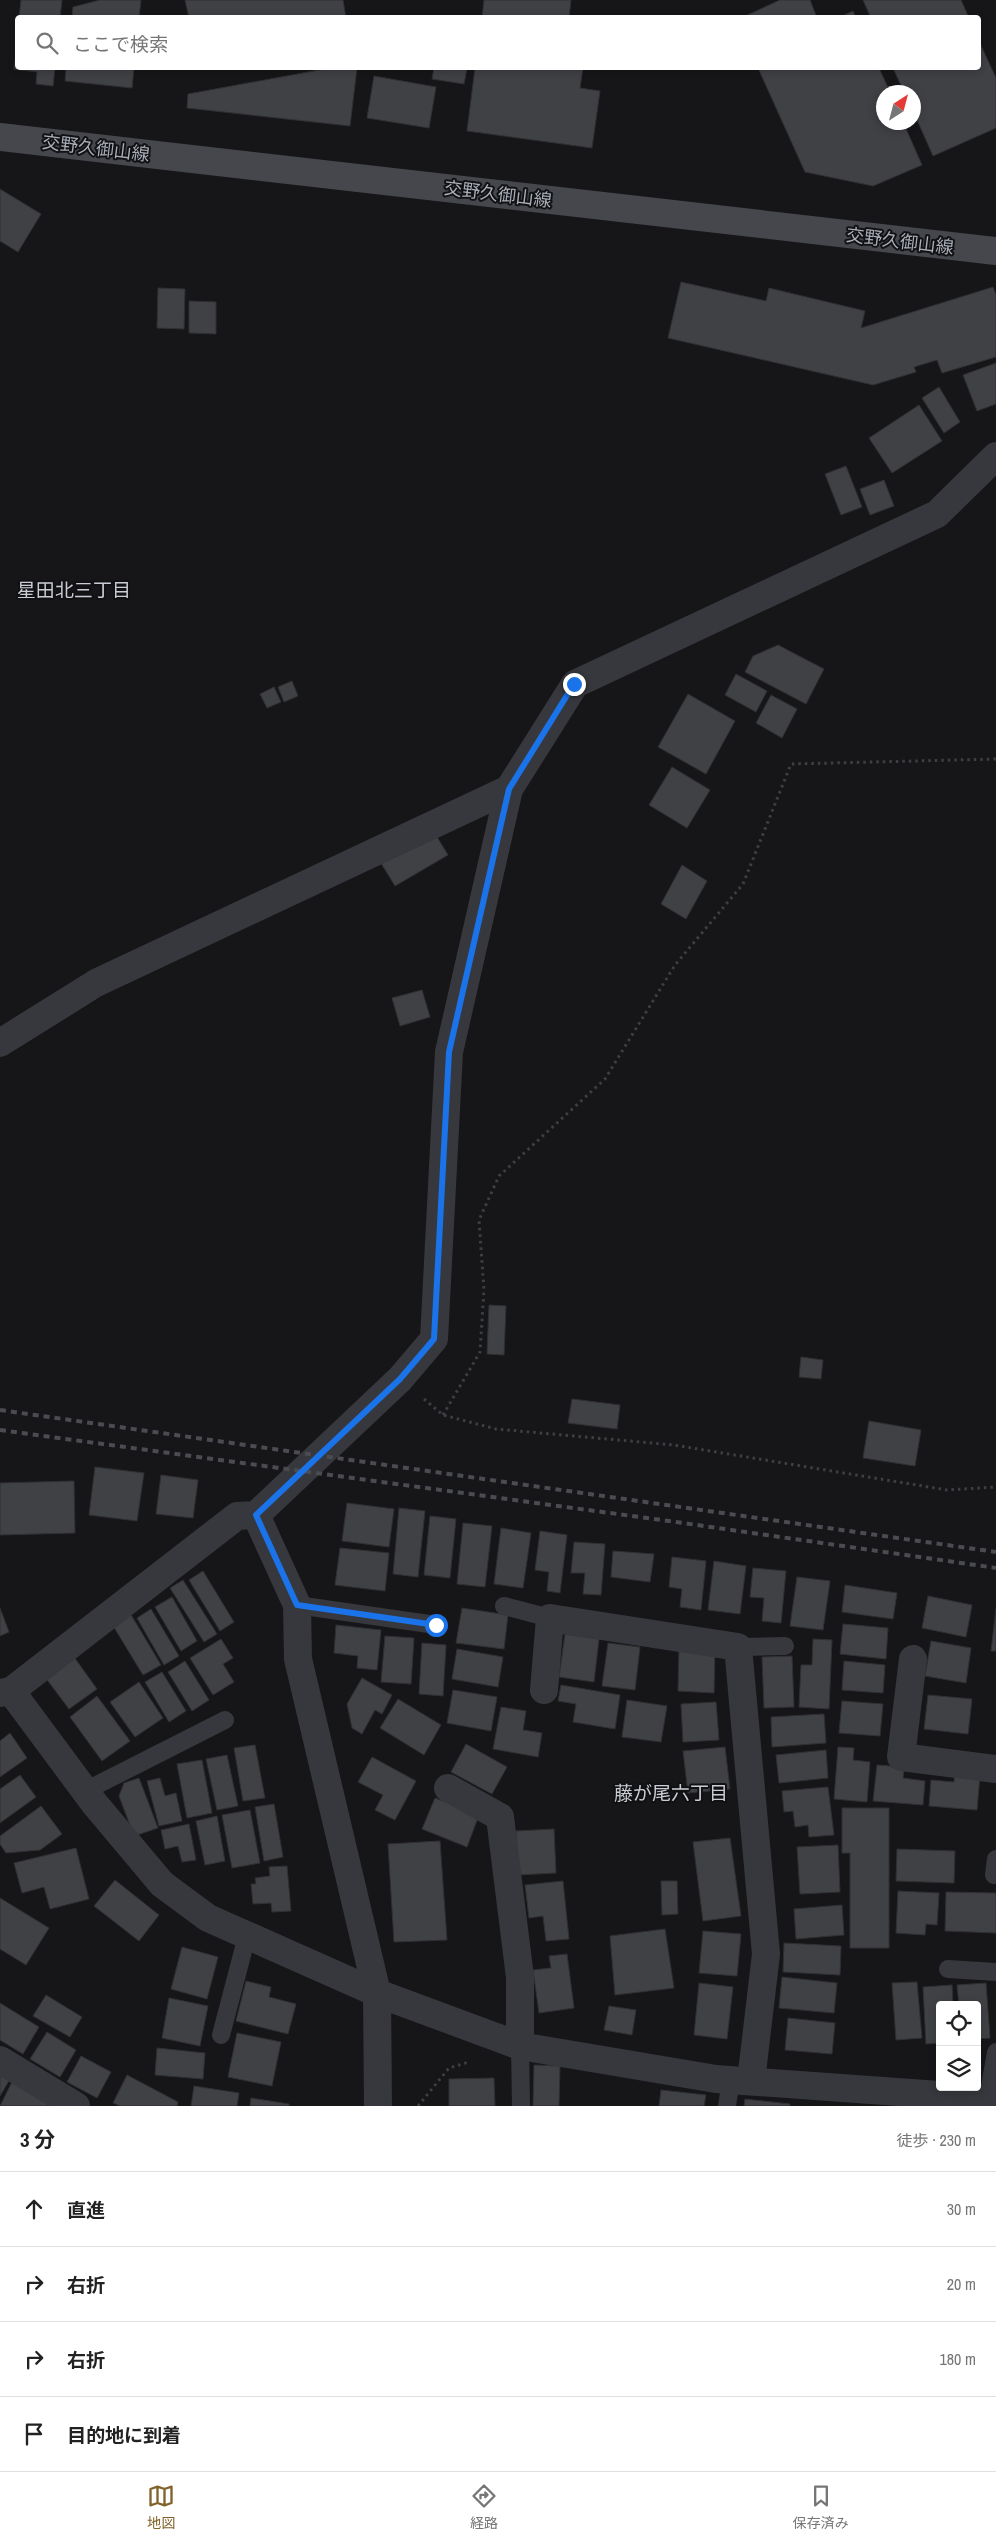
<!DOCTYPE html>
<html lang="ja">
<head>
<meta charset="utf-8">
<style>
  :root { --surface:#fff; --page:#f2f2f2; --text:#222; --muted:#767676; --line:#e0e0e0; --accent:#80622a }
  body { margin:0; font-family:"Archivo Narrow","Noto Sans JP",sans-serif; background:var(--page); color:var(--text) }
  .controls { position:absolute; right:15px; bottom:15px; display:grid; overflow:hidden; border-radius:5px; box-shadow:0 2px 8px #0003 }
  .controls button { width:45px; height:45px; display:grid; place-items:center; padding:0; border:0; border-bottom:1px solid var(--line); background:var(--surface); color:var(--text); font:25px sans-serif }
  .compass { position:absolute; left:876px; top:85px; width:45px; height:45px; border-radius:50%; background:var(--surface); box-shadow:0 2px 8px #0003; rotate:36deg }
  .stop { position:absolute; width:15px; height:15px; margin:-11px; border:4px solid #1a73e8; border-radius:50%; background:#fff }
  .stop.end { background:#1a73e8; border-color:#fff; box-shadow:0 1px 5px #0008 }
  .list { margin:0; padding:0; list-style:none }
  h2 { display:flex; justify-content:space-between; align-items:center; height:65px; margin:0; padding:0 20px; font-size:21px }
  h2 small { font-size:16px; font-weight:400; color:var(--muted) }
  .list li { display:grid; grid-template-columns:32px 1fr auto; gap:15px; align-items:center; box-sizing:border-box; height:75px; padding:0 20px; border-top:1px solid var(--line) }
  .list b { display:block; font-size:19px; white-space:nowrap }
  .list em { font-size:16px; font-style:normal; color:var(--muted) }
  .icon { flex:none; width:28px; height:28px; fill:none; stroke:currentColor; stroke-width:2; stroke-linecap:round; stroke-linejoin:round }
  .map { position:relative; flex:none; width:996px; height:2106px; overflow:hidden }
  .search { position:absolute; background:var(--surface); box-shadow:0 2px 8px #0003; left:15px; right:15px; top:15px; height:55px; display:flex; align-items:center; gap:12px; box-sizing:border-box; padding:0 18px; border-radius:5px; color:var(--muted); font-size:19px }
  .sheet { height:365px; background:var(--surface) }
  nav { display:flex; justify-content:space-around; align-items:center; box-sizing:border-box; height:70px; border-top:1px solid var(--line); background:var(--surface); font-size:14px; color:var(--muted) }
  nav a { display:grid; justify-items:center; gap:2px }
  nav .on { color:var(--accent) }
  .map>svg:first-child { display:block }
  .building { fill:#404145; stroke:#303034 }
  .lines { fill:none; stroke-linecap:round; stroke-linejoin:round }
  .path { stroke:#3d3f44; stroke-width:3; stroke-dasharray:2.5 4; stroke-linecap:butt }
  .service { stroke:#37383d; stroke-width:18 }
  .minor { stroke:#37383d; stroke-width:28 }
  .tertiary { stroke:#37383d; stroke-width:28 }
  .secondary { stroke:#45474d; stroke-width:28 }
  .rail { stroke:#4a4c52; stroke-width:4; stroke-dasharray:6 5; stroke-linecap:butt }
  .route { stroke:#1a73e8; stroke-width:6 }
  .labels { text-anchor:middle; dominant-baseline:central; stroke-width:4; stroke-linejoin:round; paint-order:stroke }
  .street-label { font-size:18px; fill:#a8adb8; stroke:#111113 }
  .neighbourhood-label { font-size:19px; fill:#c9ccd4; stroke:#111113 }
</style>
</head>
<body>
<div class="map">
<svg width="996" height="2106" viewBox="0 0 996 2106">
  <rect width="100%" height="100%" fill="#161618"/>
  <!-- building -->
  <path class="building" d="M21,0H62L60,18H19Z
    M100,0H141L139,18H72L73,7Z
    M185,0H343L346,18H189Z
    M484,0H571L569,18H482Z
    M780,0H810L817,18H741Z
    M863,0H961L969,18H871Z
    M853,11L856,18H838Z
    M18,35V68H55L53,86L36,84L37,72L14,69Z
    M978,39L996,78V128L933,156L914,113V92H904L893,68H978Z
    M66,68H134L132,88L65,81Z
    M330,68H357L350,126L187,108L188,94Z
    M434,68H467L464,84L432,79Z
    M475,68H583L580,88L600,91L592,148L467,131Z
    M758,68H879L890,92H884V122H903L922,165L873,186L805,172Z
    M374,76L436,87L429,128L367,118Z
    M0,189L41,214L18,252L0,241Z
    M681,282L766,301L769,288L865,311L861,328L993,287L996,295V357L942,373L937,360L914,367L916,372L873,385L668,338Z
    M158,288L185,289L184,329L157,328Z
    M189,301L216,302V334L189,333Z
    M996,363V404L977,411L963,375Z
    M939,387L960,422L944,433L922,398Z
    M919,405L942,441L892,473L869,438Z
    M846,466L862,507L841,515L825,474Z
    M884,480L894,506L870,515L860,489Z
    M778,645L824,669L806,704L745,672L753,656Z
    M736,674L767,691L756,712L725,695Z
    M292,681L298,696L284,702L278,687Z
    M274,687L281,702L267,708L260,694Z
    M688,694L735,721L706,774L658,747Z
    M771,695L797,709L782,738L756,723Z
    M672,767L710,790L687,828L649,805Z
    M434,832L448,855L395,886L381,863Z
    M682,865L707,881L686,919L661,904Z
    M422,990L430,1017L400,1026L392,998Z
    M489,1305L506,1306L504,1355L487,1354Z
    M801,1357L823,1360L821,1379L799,1377Z
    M572,1399L620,1405L617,1429L568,1423Z
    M869,1421L921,1430L915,1466L863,1458Z
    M95,1467L144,1473L137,1521L89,1515Z
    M161,1475L198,1480L193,1518L156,1514Z
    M74,1481L75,1533L0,1535V1483Z
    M347,1503L394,1509L389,1547L342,1541Z
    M399,1508L425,1511L418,1577L393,1574Z
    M430,1516L456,1519L450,1578L424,1575Z
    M463,1523L492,1526L485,1587L457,1584Z
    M501,1528L531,1533L523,1588L494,1584Z
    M540,1531L567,1535L560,1593L547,1591L549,1572L535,1570Z
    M574,1542L605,1544L601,1595L583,1594L585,1573H571Z
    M340,1548L389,1553L385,1591L335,1585Z
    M613,1551L654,1554L650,1582L611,1577Z
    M672,1557L706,1561L701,1610L680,1607L682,1589L669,1587Z
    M714,1561L746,1566L740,1614L708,1610Z
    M753,1568L786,1571L781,1623L762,1621L764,1598L750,1597Z
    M203,1571L234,1622L220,1631L189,1580Z
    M797,1577L830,1581L823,1630L790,1626Z
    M183,1580L217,1634L204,1642L170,1588Z
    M845,1585L897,1593L893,1619L842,1612Z
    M928,1596L972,1605L966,1637L922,1628Z
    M172,1597L197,1641L181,1651L155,1607Z
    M0,1608L9,1632L0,1636Z
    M462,1608L508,1615L504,1649L456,1643Z
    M151,1609L179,1656L164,1665L137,1618Z
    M996,1609V1651H991Z
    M130,1613L161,1665L143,1675L112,1624Z
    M843,1624L888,1628L886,1659L840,1654Z
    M336,1625L381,1630L377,1670L357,1668L358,1656L334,1653Z
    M565,1634L599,1639L594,1682L559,1677Z
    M385,1636L414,1638L411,1684L381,1682Z
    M221,1639L233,1658L223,1664L234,1682L213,1695L190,1658Z
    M813,1639L832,1640L829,1709L799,1707L801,1665H812Z
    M931,1641L971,1648L966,1683L925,1676Z
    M422,1643L446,1645L443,1696L419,1694Z
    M608,1643L640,1647L635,1690L602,1686Z
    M679,1648L715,1649L714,1693L678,1691Z
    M457,1649L503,1657L498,1687L452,1679Z
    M792,1656L794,1707L764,1708L762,1657Z
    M74,1657L97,1689L69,1709L45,1677Z
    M185,1661L209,1700L192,1711L168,1672Z
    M844,1661L885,1665L883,1693L842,1690Z
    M162,1672L186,1711L169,1722L145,1682Z
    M362,1678L392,1695L382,1714L375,1710L362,1734L352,1728L347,1704Z
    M139,1682L163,1718L135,1737L110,1702Z
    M561,1685L620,1695L615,1729L573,1722L576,1704L558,1701Z
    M453,1690L497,1697L491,1731L447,1723Z
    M928,1695L972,1699L968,1734L924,1729Z
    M97,1696L130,1741L102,1761L70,1717Z
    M398,1699L441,1725L424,1755L380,1728Z
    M627,1700L667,1706L661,1742L622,1737Z
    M842,1701L883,1704L880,1736L839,1733Z
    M716,1702L719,1740L683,1742L681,1704Z
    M501,1707L526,1711L523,1730L542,1733L538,1757L493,1749Z
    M824,1714L826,1743L772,1747L771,1717Z
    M10,1733L27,1758L0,1777V1741Z
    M466,1744L507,1767L492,1794L451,1772Z
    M255,1745L265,1798L243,1801L234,1748Z
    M725,1747L730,1789L688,1793L683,1751Z
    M838,1747L854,1748L853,1760L870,1762L867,1802L834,1799Z
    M826,1750L828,1778L779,1783L776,1755Z
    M227,1755L238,1806L217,1810L206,1759Z
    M372,1757L416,1781L395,1820L375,1810L383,1795L358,1782Z
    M202,1760L212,1813L187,1818L177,1764Z
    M877,1765L904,1767L903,1778L925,1781L923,1805L873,1801Z
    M955,1773L980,1775L977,1810L929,1806L931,1780L954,1782Z
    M20,1775L36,1797L0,1823V1789Z
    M139,1778L158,1828L134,1836L119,1796L124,1783Z
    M160,1778L165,1796L176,1793L182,1821L159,1826L147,1781Z
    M828,1787L834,1835L809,1837L808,1825L795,1827L793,1811L784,1812L782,1791Z
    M435,1798L479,1815L467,1847L422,1829Z
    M274,1804L283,1857L264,1861L255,1807Z
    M41,1806L62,1834L40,1850L6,1853L0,1844V1836Z
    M842,1808H889V1948H850V1853H842Z
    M250,1810L260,1863L232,1868L222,1815Z
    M217,1816L225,1861L205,1865L196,1821Z
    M189,1824L196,1860L182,1862L178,1846L165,1849L161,1830Z
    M554,1829L556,1873L518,1875L516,1831Z
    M730,1838L741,1916L703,1921L693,1842Z
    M440,1841L447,1940L394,1942L388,1844Z
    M838,1845L840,1892L800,1894L797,1847Z
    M76,1848L89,1899L50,1909L44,1887L22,1893L14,1863Z
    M897,1849L955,1851L954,1883L896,1881Z
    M287,1866L291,1911L272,1912L271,1903L253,1904L251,1884H256L255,1878L270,1876L269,1867Z
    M115,1880L159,1915L139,1941L94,1906Z
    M563,1881L569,1939L546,1941L543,1916L529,1918L525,1885Z
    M661,1881H677L678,1914L662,1915Z
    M898,1891L939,1893L937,1925L926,1924L925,1935L896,1933Z
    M946,1892L996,1893V1933L945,1931Z
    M0,1898L49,1928L26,1965L0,1949Z
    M842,1905L844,1935L796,1939L794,1909Z
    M665,1929L674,1988L615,1995L610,1936Z
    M703,1931L741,1934L737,1976L699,1973Z
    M784,1943L841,1946L840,1975L783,1972Z
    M182,1947L218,1957L207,1999L171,1989Z
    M567,1954L574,2008L539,2013L533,1970L551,1968L549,1956Z
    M782,1977L837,1983L834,2013L779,2008Z
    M246,1981L271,1987L269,1997L296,2004L288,2034L236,2021Z
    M917,1982L922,2038L896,2040L892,1983Z
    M699,1983L733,1987L727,2039L694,2035Z
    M986,1983L990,2038L977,2039V2005H959L957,1985Z
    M952,1985L953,2005H940V2043L926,2044L923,1987Z
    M46,1995L82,2017L70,2037L33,2016Z
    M169,1998L208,2006L200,2046L162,2038Z
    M0,2003L39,2027L23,2054L0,2040Z
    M609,2006L636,2010L632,2035L604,2030Z
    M788,2018L835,2023L832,2054L785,2050Z
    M47,2032L76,2050L60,2077L30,2059Z
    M237,2033L281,2042L272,2086L228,2077Z
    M157,2048L205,2053L203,2079L155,2075Z
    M81,2056L111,2072L97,2098L67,2082Z
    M534,2065L560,2066L559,2106H533Z
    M0,2073L10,2079L0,2096Z
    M127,2075L178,2102L177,2106H120L113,2103Z
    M494,2078L495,2106H449V2079Z
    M12,2082L50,2102L47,2106H0Z
    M194,2086L239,2093L237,2106H191Z
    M661,2090L706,2095L704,2106H659Z
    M251,2098L289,2104V2106H250Z
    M745,2099L790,2104V2106H744Z"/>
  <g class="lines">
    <!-- path -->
    <path class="path" d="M424,1399L443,1415L496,1429L674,1445L947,1490L996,1487
      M443,1415L480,1352L484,1290L479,1220L499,1176L605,1079L675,965L743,884L791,764L996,759
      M418,2106L449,2068L469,2062"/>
    <!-- service -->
    <path class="service" d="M297,1605L436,1625
      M504,1606L550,1618
      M738,1647L785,1646
      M85,1791L225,1720
      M994,1875L996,1859
      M948,1969L996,1972
      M221,2035L247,1936
      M520,2046L521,2106
      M988,2098L996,2052
      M727,2106L731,2080"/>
    <!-- minor -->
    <path class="minor" d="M0,1043L96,983L509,789
      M256,1515L400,1379L434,1339L449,1052L509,789L575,684L937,514L996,456
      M913,1659L901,1757L996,1769
      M544,1690L550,1618L738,1647L766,1954L751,2081
      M11,1691L237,1516L256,1515L297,1605L298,1659L377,1993L378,2106
      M448,1788L500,1817L520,1977V2046
      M0,2060L76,2106"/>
    <!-- tertiary -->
    <path class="tertiary" d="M0,1693L11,1691L94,1803L162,1884L208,1918L377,1993L520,2046L716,2079L996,2099"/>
    <!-- secondary -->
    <path class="secondary" d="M0,137L996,251"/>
    <!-- rail -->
    <path class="rail" d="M0,1410L996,1552
      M0,1430L676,1522L996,1568"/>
  </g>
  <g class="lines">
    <!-- route -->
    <path class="route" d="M436,1625L297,1605L256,1515L400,1379L434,1339L449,1052L509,789L574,684"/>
  </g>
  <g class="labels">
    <!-- street labels -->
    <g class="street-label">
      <text transform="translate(96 148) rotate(7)">交野久御山線</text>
      <text transform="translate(498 194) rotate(7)">交野久御山線</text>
      <text transform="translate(900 241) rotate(7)">交野久御山線</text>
    </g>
    <!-- neighbourhood labels -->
    <g class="neighbourhood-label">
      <text x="74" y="590">星田北三丁目</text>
      <text x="671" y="1793">藤が尾六丁目</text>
    </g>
  </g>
</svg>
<div class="controls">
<button><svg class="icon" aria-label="locate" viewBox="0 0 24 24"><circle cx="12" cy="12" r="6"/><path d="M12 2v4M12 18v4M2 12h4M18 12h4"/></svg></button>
<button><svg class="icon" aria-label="layers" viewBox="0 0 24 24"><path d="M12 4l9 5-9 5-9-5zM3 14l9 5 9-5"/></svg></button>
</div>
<svg class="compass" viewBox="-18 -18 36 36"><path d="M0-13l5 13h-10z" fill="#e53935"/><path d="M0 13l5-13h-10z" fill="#767676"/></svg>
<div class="stop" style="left:436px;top:1625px"></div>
<div class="stop end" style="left:574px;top:684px"></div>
<div class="search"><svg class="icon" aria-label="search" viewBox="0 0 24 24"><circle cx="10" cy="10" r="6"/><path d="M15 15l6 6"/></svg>ここで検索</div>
</div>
<section class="sheet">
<h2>3 分<small>徒歩 · 230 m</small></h2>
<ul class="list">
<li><svg class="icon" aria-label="ahead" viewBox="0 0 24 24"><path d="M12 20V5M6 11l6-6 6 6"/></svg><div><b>直進</b></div><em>30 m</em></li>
<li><svg class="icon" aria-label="right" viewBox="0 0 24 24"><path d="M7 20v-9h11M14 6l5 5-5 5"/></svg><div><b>右折</b></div><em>20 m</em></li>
<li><svg class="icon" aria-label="right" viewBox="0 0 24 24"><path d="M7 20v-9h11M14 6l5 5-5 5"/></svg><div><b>右折</b></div><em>180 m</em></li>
<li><svg class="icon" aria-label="arrive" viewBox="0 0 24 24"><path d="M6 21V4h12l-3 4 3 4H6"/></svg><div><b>目的地に到着</b></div></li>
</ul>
</section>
<nav>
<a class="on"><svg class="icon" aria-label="map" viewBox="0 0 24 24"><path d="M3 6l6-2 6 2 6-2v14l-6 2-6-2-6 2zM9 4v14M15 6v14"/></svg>地図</a>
<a><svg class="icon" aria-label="directions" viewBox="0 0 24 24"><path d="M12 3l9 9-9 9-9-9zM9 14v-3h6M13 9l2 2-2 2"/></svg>経路</a>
<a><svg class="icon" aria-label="saved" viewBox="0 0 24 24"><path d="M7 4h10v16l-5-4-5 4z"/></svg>保存済み</a>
</nav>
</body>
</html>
